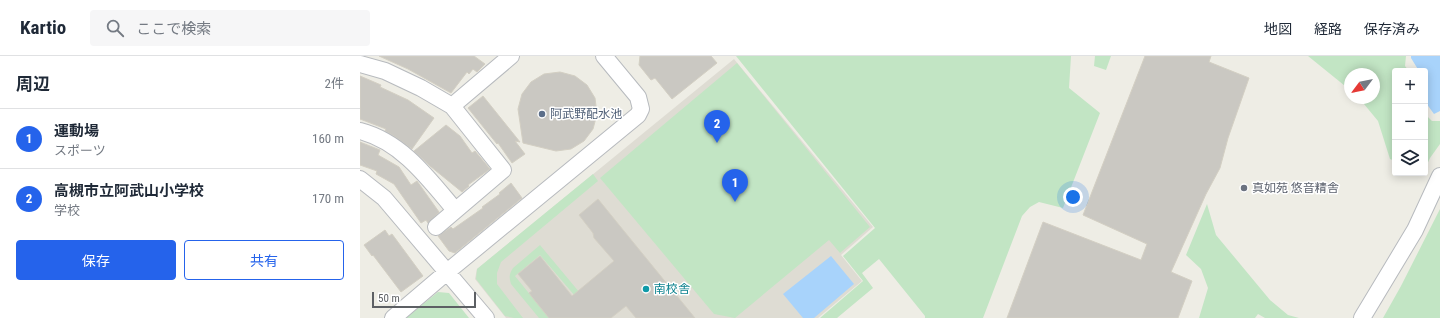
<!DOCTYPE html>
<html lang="ja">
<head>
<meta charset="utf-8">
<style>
  :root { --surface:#fff; --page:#f6f6f7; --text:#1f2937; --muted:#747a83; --line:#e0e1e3; --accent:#2563eb }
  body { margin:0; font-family:"Roboto Condensed","Noto Sans JP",sans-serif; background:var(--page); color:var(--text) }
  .controls { position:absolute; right:12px; top:12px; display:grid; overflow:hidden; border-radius:4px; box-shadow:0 2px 10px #0003 }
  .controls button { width:36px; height:36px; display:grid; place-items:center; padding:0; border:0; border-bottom:1px solid var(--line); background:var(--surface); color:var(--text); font:20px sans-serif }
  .compass { position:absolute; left:984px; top:12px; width:36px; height:36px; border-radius:50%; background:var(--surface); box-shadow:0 2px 10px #0003; rotate:238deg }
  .scale { position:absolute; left:12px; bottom:10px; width:104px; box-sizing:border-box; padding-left:4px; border:2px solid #5d6064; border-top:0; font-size:11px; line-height:14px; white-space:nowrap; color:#5d6064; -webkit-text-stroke:3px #fff; paint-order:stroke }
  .you { position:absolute; left:713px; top:141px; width:14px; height:14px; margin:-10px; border:3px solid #fff; border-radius:50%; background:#1a73e8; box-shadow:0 0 0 6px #1a73e833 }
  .badge { display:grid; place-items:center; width:26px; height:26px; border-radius:50%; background:var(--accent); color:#fff; font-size:13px; font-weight:700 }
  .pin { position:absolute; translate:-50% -33px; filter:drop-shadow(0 1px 2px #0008) }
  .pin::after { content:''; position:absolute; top:21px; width:14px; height:12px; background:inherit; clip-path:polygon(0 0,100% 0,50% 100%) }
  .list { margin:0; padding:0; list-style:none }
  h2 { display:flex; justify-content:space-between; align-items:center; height:52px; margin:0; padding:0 16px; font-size:17px }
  h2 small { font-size:13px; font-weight:400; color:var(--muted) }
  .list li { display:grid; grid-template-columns:26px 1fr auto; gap:12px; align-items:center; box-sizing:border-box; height:60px; padding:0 16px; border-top:1px solid var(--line) }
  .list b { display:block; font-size:15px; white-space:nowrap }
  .list p { margin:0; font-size:13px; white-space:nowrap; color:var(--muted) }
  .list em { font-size:13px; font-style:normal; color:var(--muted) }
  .actions { display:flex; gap:8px; padding:12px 16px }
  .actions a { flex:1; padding:9px 0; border:1px solid var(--accent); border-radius:4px; text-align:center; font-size:14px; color:var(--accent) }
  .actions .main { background:var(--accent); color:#fff }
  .icon { flex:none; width:22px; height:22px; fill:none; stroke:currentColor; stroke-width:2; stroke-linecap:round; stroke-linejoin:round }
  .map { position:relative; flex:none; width:1080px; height:262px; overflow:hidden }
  header { display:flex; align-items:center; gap:24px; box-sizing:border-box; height:56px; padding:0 20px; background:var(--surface); border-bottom:1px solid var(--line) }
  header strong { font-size:19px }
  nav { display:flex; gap:22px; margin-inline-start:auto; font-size:14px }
  .search { width:280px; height:36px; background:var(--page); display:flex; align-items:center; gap:10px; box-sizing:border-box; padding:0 14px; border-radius:4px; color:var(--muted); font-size:15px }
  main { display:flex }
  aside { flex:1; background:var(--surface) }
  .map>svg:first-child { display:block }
  .education { fill:#dedcd3 }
  .green { fill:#c2e5c4 }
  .water { fill:#a8d3fb }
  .building { fill:#cac8c2; stroke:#d3cfc3 }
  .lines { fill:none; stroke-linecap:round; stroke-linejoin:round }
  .minor-casing { stroke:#b7babe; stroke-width:18 }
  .minor { stroke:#fff; stroke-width:16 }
  .service-dot { fill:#5c6f8a; stroke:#fff; stroke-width:1.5 }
  .worship-dot { fill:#6b7280; stroke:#fff; stroke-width:1.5 }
  .culture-dot { fill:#0f9aa8; stroke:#fff; stroke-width:1.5 }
  .labels { text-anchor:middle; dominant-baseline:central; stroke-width:3; stroke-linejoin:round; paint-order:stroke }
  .service-label { font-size:12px; fill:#4e5e75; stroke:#fff; text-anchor:start }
  .worship-label { font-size:12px; fill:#5b616d; stroke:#fff; text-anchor:start }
  .culture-label { font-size:12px; fill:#0d838f; stroke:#fff; text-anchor:start }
</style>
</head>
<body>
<header>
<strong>Kartio</strong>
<div class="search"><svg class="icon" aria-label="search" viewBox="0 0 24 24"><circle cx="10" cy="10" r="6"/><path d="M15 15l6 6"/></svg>ここで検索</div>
<nav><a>地図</a><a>経路</a><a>保存済み</a></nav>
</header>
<main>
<aside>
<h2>周辺<small>2件</small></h2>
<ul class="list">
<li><span class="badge">1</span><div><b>運動場</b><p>スポーツ</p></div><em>160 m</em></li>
<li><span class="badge">2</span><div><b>高槻市立阿武山小学校</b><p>学校</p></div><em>170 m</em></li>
</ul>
<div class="actions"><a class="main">保存</a><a>共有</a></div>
</aside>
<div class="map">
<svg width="1080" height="262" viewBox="0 0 1080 262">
  <rect width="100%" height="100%" fill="#eeede5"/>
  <!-- education -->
  <path class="education" d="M374,3L513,171L481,199L502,225L458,262H146L115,223L117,213Z"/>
  <!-- green -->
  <path class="green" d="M376,0H711L709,32L740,57L703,152L679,146L670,151L662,160L623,262H565V260L519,203L502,217L513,232L477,262H460L503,225L483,200L515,172Z
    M735,0H751L746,14L734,10Z
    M948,0H1046L1045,10L1049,15H1035V105L1030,103L1018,65L999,42H1014V18H990V34Z
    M377,7L510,171L480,197L469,184L375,262L354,258L240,122Z
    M1065,58L1072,65H1080V88L1070,102L1065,113Z
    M233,118L238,125L141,206L137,217V228L163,262H154L145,260L116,223L117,213Z
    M847,148L856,179L910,244L928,259L939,262H905L898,258L895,262H839L848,232L841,213L826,199Z
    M1080,153V262H1023L1041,230Z
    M180,189L220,237L215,240L180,199L155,220L189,262H179L151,228C149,221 149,218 153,212Z
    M78,236L89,237L109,262H46Z"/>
  <!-- water -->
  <path class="water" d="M1051,0H1080V55L1074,58L1066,47V33L1065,15H1059L1051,2Z
    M471,200L494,228L454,262H443L423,238Z"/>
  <!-- building -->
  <path class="building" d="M19,0H114L125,8L117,16L113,13L109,18L107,16L91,37L48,13Z
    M280,0H351L357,7L312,43L295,22L291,24L279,9Z
    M785,0H851L849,6L889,22L868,82L860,112L846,138L811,216L832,225L818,262H647L683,166L781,204L787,188L723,159Z
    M200,16L215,20L227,29L235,42L237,58L233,73L224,85L211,93L196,95L163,87L158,53L162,38L171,26L184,18Z
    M0,20L21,29L20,31L48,44L74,62L52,93L34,80L25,75L26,73L0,63Z
    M123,40L160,86L155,85L165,98L152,107L138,87L137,88L108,52Z
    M86,69L100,80L112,97L115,95L130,113L108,129L109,130L102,136L70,110L54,95Z
    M0,86L20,94L18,99L39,111L51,129L57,125L79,156L68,167L66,164L61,167L34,128L16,118L17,115L0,109Z
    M151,127L162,142L95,197L89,195L78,180L91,171L93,173L123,152L122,151L140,138L139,137Z
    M238,143L255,164L335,262H276L266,250L251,262H189L176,246L169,237L172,235L158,218L180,200L212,240L254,205L234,182L233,177L219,159Z
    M25,174L29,180L32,178L63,220L41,236L13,199L12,200L4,189Z"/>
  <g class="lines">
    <!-- minor casing -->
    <g class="minor-casing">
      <path id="minor" d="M0,8L25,15L61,32L92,50L143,114L76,171
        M92,50L151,0
        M0,75C42,86 68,122 95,154
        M0,123L24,142L126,262
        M33,262L87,216L278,59L281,53L278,41L244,0
        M1002,262L1055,174L1080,120"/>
    </g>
    <!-- minor -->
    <use href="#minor" class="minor"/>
  </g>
  <!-- markers -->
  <circle class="service-dot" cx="182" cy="58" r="4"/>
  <circle class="worship-dot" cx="884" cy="132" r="4"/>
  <circle class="culture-dot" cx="286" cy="233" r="4"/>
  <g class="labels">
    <!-- service labels -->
    <g class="service-label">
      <text x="190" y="58">阿武野配水池</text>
    </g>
    <!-- worship labels -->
    <g class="worship-label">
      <text x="892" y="132">真如苑 悠音精舎</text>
    </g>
    <!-- culture labels -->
    <g class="culture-label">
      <text x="294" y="233">南校舎</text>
    </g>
  </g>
</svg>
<div class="controls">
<button>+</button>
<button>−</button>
<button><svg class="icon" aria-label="layers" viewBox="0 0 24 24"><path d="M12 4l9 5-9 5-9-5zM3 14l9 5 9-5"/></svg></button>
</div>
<svg class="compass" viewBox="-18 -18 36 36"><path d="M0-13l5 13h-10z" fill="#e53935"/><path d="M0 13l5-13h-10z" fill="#747a83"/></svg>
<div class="scale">50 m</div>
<div class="you"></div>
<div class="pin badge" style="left:375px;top:146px">1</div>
<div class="pin badge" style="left:357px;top:87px">2</div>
</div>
</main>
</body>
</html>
